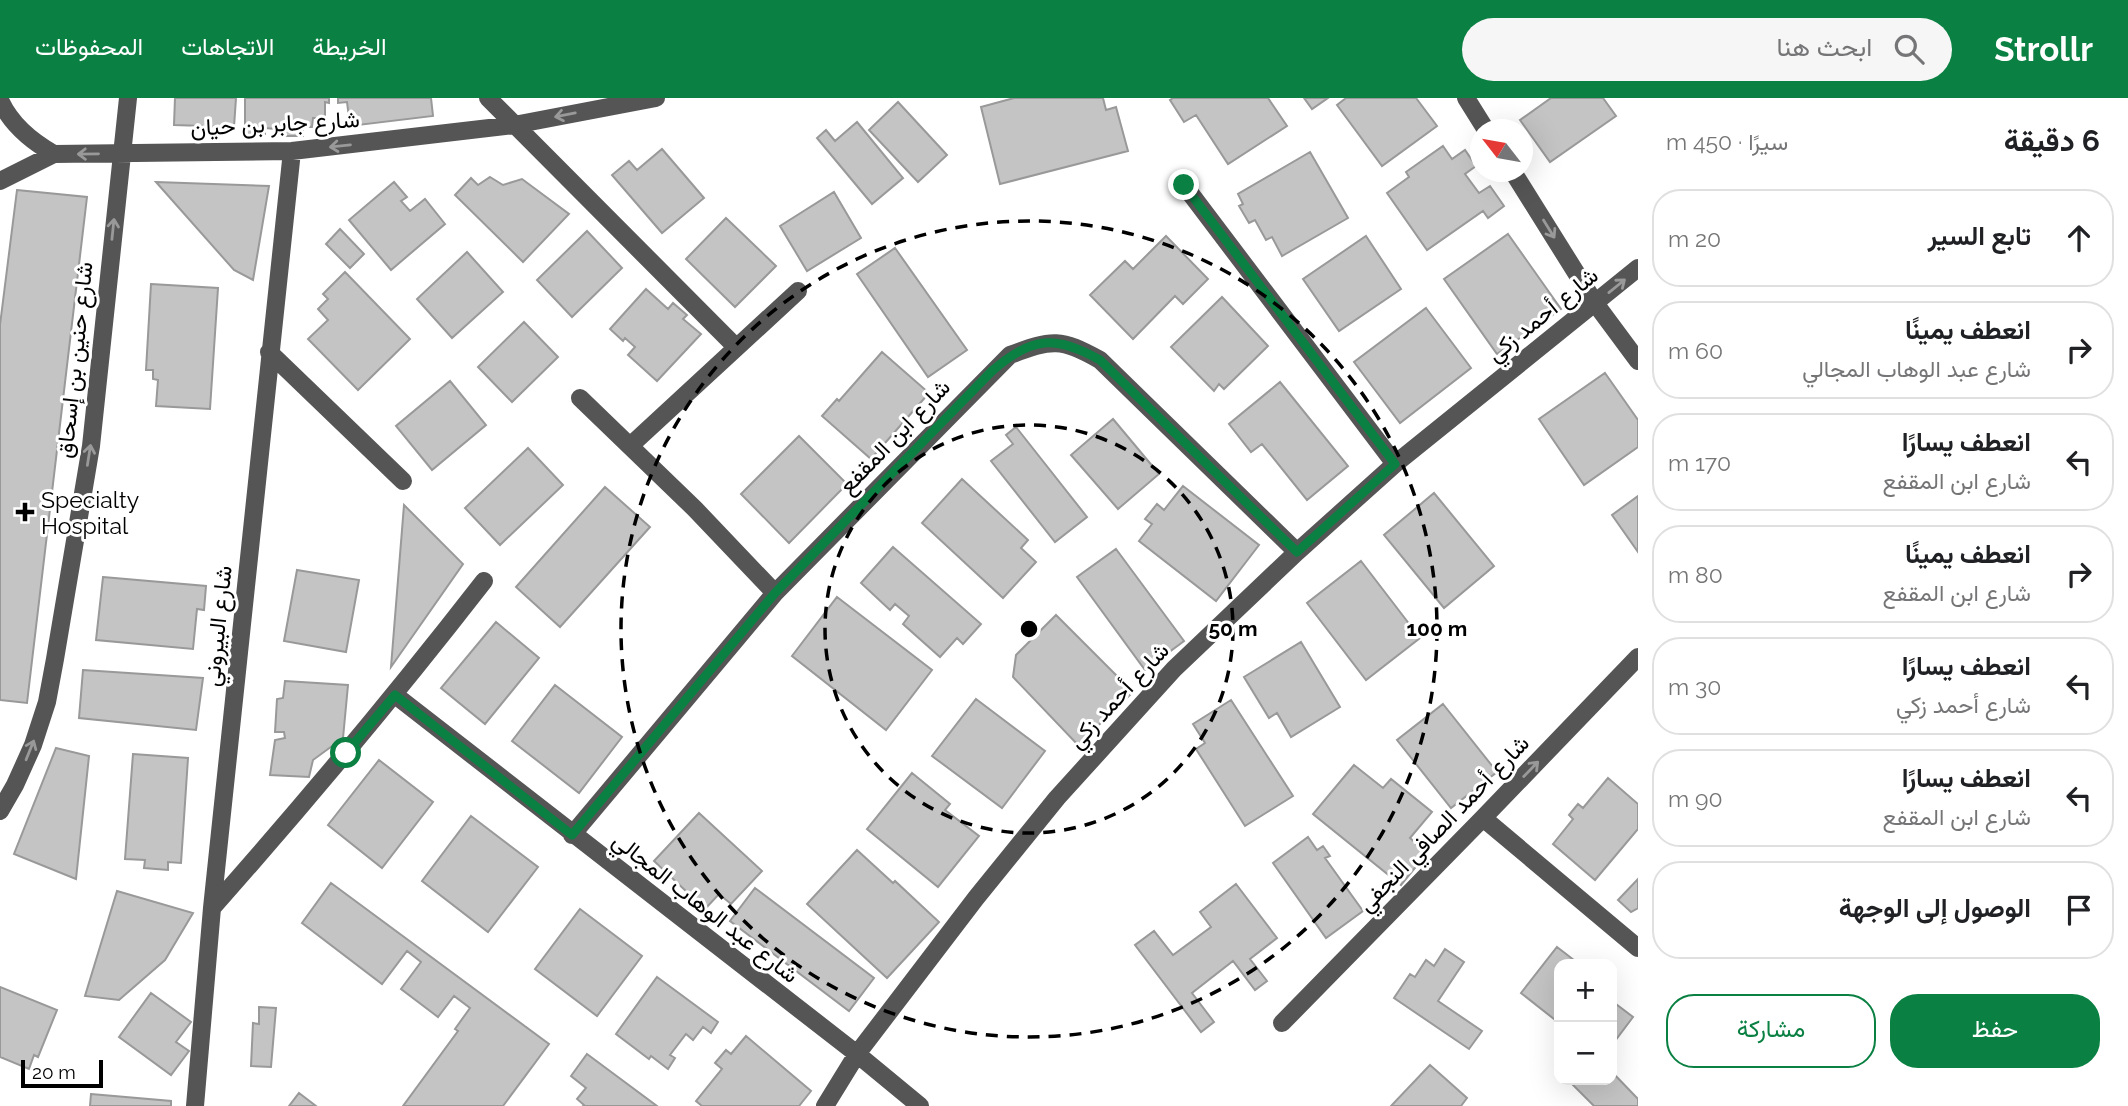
<!DOCTYPE html>
<html lang="ar">
<head>
<meta charset="utf-8">
<style>
  :root { --surface:#fff; --page:#f6f6f6; --text:#202124; --muted:#757577; --line:#e0e0e0; --accent:#0b8043 }
  body { margin:0; font-family:Raleway,Vazirmatn,sans-serif; background:var(--page); color:var(--text); direction:rtl }
  .controls { position:absolute; right:21px; bottom:21px; display:grid; overflow:hidden; border-radius:14px; box-shadow:0 7px 28px #0002 }
  .controls button { width:63px; height:63px; display:grid; place-items:center; padding:0; border:0; border-bottom:2px solid var(--line); background:var(--surface); color:var(--text); font:35px sans-serif }
  .compass { position:absolute; left:1470px; top:21px; width:63px; height:63px; border-radius:50%; background:var(--surface); box-shadow:0 7px 28px #0002; rotate:301deg }
  .scale { position:absolute; left:21px; bottom:18px; width:82px; box-sizing:border-box; padding-left:7px; border:4px solid #000; border-top:0; font-size:19px; line-height:24px; white-space:nowrap; color:#000; -webkit-text-stroke:5px #fff; paint-order:stroke }
  .stop { position:absolute; width:21px; height:21px; margin:-16px; border:5px solid #0b8043; border-radius:50%; background:#fff }
  .stop.end { background:#0b8043; border-color:#fff; box-shadow:0 2px 7px #0008 }
  .list { margin:0; padding:0; list-style:none }
  h2 { display:flex; justify-content:space-between; align-items:center; height:91px; margin:0; padding:0 28px; font-size:30px }
  h2 small { font-size:23px; font-weight:400; color:var(--muted) }
  .list li { display:grid; grid-template-columns:46px 1fr auto; gap:21px; align-items:center; box-sizing:border-box; height:98px; margin:0 14px 14px; padding:0 14px; border:2px solid var(--line); border-radius:28px }
  .list b { display:block; font-size:26px; white-space:nowrap }
  .list p { margin:0; font-size:23px; white-space:nowrap; color:var(--muted) }
  .list em { font-size:23px; font-style:normal; color:var(--muted) }
  .actions { display:flex; gap:14px; padding:21px 28px }
  .actions a { flex:1; padding:16px 0; border:2px solid var(--accent); border-radius:28px; text-align:center; font-size:24px; color:var(--accent) }
  .actions .main { background:var(--accent); color:#fff }
  .icon { flex:none; width:38px; height:38px; fill:none; stroke:currentColor; stroke-width:2; stroke-linecap:round; stroke-linejoin:round }
  .map { position:relative; flex:none; width:1638px; height:1008px; overflow:hidden; direction:ltr }
  header { display:flex; align-items:center; gap:42px; box-sizing:border-box; height:98px; padding:0 35px; background:var(--accent); color:#fff }
  header strong { font-size:33px }
  nav { display:flex; gap:38px; margin-inline-start:auto; font-size:24px }
  .search { width:490px; height:63px; background:var(--page); display:flex; align-items:center; gap:18px; box-sizing:border-box; padding:0 24px; border-radius:38px; color:var(--muted); font-size:26px }
  main { display:flex }
  aside { flex:1; background:var(--surface) }
  .map>svg:first-child { display:block }
  .building { fill:#c4c4c4; stroke:#999; stroke-width:2 }
  .lines { fill:none; stroke-linecap:round; stroke-linejoin:round }
  .minor { stroke:#555; stroke-width:18 }
  .oneway { stroke:#999 }
  .route { stroke:#0b8043; stroke-width:9 }
  .ring { fill:none; stroke:#000; stroke-width:3.5; stroke-dasharray:12 9 }
  .poi-dot { fill:#000; stroke:#fff; stroke-width:2.5 }
  .labels { text-anchor:middle; dominant-baseline:central; stroke-width:6; stroke-linejoin:round; paint-order:stroke }
  .street-label { font-size:23px; fill:#000; stroke:#fff }
  .poi-label { font-size:23px; fill:#000; stroke:#fff; text-anchor:start }
  .centre { fill:#000; stroke:#fff; stroke-width:3.5 }
  .ring-label { font-size:21px; text-anchor:middle; font-weight:bold; fill:#000; stroke:#fff; stroke-width:6; stroke-linejoin:round; paint-order:stroke }
</style>
</head>
<body>
<header>
<strong>Strollr</strong>
<div class="search"><svg class="icon" aria-label="search" viewBox="0 0 24 24"><circle cx="10" cy="10" r="6"/><path d="M15 15l6 6"/></svg>ابحث هنا</div>
<nav><a>الخريطة</a><a>الاتجاهات</a><a>المحفوظات</a></nav>
</header>
<main>
<aside>
<h2>6 دقيقة<small>سيرًا · 450 m</small></h2>
<ul class="list">
<li><svg class="icon" aria-label="ahead" viewBox="0 0 24 24"><path d="M12 20V5M6 11l6-6 6 6"/></svg><div><b>تابع السير</b></div><em>20 m</em></li>
<li><svg class="icon" aria-label="right" viewBox="0 0 24 24"><path d="M7 20v-9h11M14 6l5 5-5 5"/></svg><div><b>انعطف يمينًا</b><p>شارع عبد الوهاب المجالي</p></div><em>60 m</em></li>
<li><svg class="icon" aria-label="left" viewBox="0 0 24 24"><path d="M17 20v-9H6M10 6l-5 5 5 5"/></svg><div><b>انعطف يسارًا</b><p>شارع ابن المقفع</p></div><em>170 m</em></li>
<li><svg class="icon" aria-label="right" viewBox="0 0 24 24"><path d="M7 20v-9h11M14 6l5 5-5 5"/></svg><div><b>انعطف يمينًا</b><p>شارع ابن المقفع</p></div><em>80 m</em></li>
<li><svg class="icon" aria-label="left" viewBox="0 0 24 24"><path d="M17 20v-9H6M10 6l-5 5 5 5"/></svg><div><b>انعطف يسارًا</b><p>شارع أحمد زكي</p></div><em>30 m</em></li>
<li><svg class="icon" aria-label="left" viewBox="0 0 24 24"><path d="M17 20v-9H6M10 6l-5 5 5 5"/></svg><div><b>انعطف يسارًا</b><p>شارع ابن المقفع</p></div><em>90 m</em></li>
<li><svg class="icon" aria-label="arrive" viewBox="0 0 24 24"><path d="M6 21V4h12l-3 4 3 4H6"/></svg><div><b>الوصول إلى الوجهة</b></div></li>
</ul>
<div class="actions"><a class="main">حفظ</a><a>مشاركة</a></div>
</aside>
<div class="map">
<svg width="1638" height="1008" viewBox="0 0 1638 1008">
  <rect width="100%" height="100%" fill="#fff"/>
  <!-- building -->
  <path class="building" d="M175,0H236L234,29L174,27Z
    M245,0H329V5L325,4V20H313L312,29H303V38H275V31L265,30V36H245Z
    M338,0H431L433,18L350,28L347,4L338,5Z
    M1014,0H1103L1106,12L1116,9L1128,53L1000,86L981,9Z
    M1173,0H1268L1287,28L1228,66L1196,17L1184,24L1170,2Z
    M1304,0H1328L1312,11Z
    M1346,0H1416L1437,28L1382,68L1337,7Z
    M1551,0H1603L1616,18L1550,64L1520,22Z
    M898,4L947,57L918,84L869,32Z
    M857,24L903,80L872,106L817,40L826,32L835,43Z
    M1443,48L1452,61L1465,52L1476,68L1465,76L1479,95L1490,88L1504,108L1488,120L1483,113L1427,152L1387,95L1409,79L1406,74Z
    M662,51L704,100L662,135L612,77L629,63L637,72Z
    M1310,54L1348,120L1282,158L1272,139L1266,142L1255,122L1249,125L1239,108L1243,106L1238,96Z
    M490,79L503,87L522,81L569,116L523,164L455,97L471,80L478,87Z
    M156,84L269,88L253,182L234,172Z
    M394,84L407,99L401,103L410,113L425,101L445,126L391,172L349,122Z
    M17,92L87,99L27,605L0,602V227Z
    M834,94L861,140L807,173L780,128Z
    M726,120L776,168L735,209L686,161Z
    M340,131L364,156L350,170L326,146Z
    M587,133L622,170L572,219L537,182Z
    M1508,136L1561,211L1497,256L1444,181Z
    M1166,138L1208,181L1183,206L1175,198L1133,241L1090,197L1125,163L1133,171Z
    M1366,138L1401,191L1339,233L1303,181Z
    M895,150L967,252L928,279L857,176Z
    M467,154L503,194L452,240L417,201Z
    M345,174L410,241L358,292L308,241L328,222L318,211L328,201L323,196Z
    M151,186L218,190L210,311L156,308L158,282L153,281V272H146Z
    M646,191L668,211L673,205L687,217L683,221L701,236L657,283L628,257L635,249L625,240L623,243L610,231Z
    M1222,199L1268,248L1224,291L1219,286L1214,293L1171,249Z
    M1426,210L1471,270L1400,325L1354,264Z
    M524,224L558,259L512,304L478,269Z
    M882,254L929,295L871,361L822,318L837,301L839,303Z
    M1605,275L1638,322V349L1584,387L1539,321Z
    M450,283L486,327L432,372L396,328Z
    M1280,284L1348,368L1307,402L1262,346L1251,354L1229,326Z
    M1113,321L1159,376L1118,411L1071,357Z
    M1016,329L1087,419L1055,444L991,363L1013,346L1006,337Z
    M799,338L847,386L789,445L741,396Z
    M528,350L563,387L500,447L465,410Z
    M962,381L1028,442L1021,450L1036,464L1003,500L922,425Z
    M1183,388L1259,447L1216,503L1139,443L1152,426L1145,421L1157,406L1164,412Z
    M605,389L650,429L560,529L516,489Z
    M1434,395L1494,468L1444,510L1384,437Z
    M1638,398V454L1612,417Z
    M404,407L463,466L391,569Z
    M893,449L981,526L963,546L957,540L940,559L903,526L909,518L895,506L890,512L861,485Z
    M1116,451L1184,543L1145,572L1077,479Z
    M1361,463L1420,540L1366,582L1307,505Z
    M297,472L359,482L346,554L284,543Z
    M103,479L206,488L204,512L197,511L193,551L96,542Z
    M837,499L932,572L886,632L792,558Z
    M1056,517L1133,594L1078,647L1013,579L1016,557Z
    M496,524L539,560L485,626L441,590Z
    M1301,544L1340,609L1291,639L1277,615L1269,620L1244,579Z
    M83,572L203,580L196,632L79,620Z
    M285,583L348,587L343,640L313,662L309,679L270,677L275,642L285,640L284,634H275L277,601L283,600Z
    M555,587L622,639L579,695L512,643Z
    M976,601L1045,653L1002,710L932,658Z
    M1231,602L1293,698L1245,728L1196,651L1205,645L1193,626Z
    M1443,606L1497,674L1451,710L1397,642Z
    M56,650L89,658L76,781L14,756Z
    M133,656L188,660L181,765L168,764V772L144,770L145,762L125,761Z
    M379,662L433,704L382,770L328,727Z
    M1354,667L1383,690L1391,681L1432,714L1410,740L1427,755L1401,787L1313,716Z
    M912,675L950,706L945,712L979,738L938,789L867,731Z
    M1608,680L1638,706V731L1595,782L1553,746L1573,721L1569,717L1578,706L1583,710Z
    M699,715L762,773L731,806L719,796L705,811L654,763Z
    M471,718L538,769L488,834L422,783Z
    M1308,739L1317,752L1323,748L1330,758L1325,760L1363,813L1326,840L1273,765Z
    M857,752L893,785L895,783L939,824L887,880L807,806Z
    M1638,781V810L1631,814L1618,802Z
    M331,785L549,946L503,1008H403L458,933L455,931L470,910L454,898L438,919L401,891L421,864L407,853L382,886L302,825Z
    M1236,786L1277,840L1250,861L1267,883L1255,892L1233,863L1192,895L1214,924L1201,934L1135,847L1154,833L1173,857L1211,829L1200,814Z
    M755,790L874,880L849,913L730,823Z
    M117,793L193,815L165,862L119,902L85,898Z
    M580,811L642,858L597,918L535,871Z
    M1557,849L1579,866H1559V925L1521,895Z
    M1445,851L1464,864L1438,903L1482,933L1469,951L1394,900L1410,876L1415,879L1426,862L1434,868Z
    M657,879L718,924L711,935L703,929L693,942L686,936L670,957L675,960L668,971L651,958L649,961L616,936Z
    M0,889L57,912L38,959L34,957L29,971L0,959Z
    M151,895L191,924L176,944L189,953L171,977L119,939Z
    M1612,903L1633,919L1612,947Z
    M259,909L276,910L271,969L251,968L253,925L259,926Z
    M746,938L811,993L799,1008H702L696,1003L722,971L715,965L726,952L731,956Z
    M587,956L657,1008H583L584,1007L577,1001L586,990L571,978Z
    M1430,967L1467,1000L1461,1008H1391Z
    M1612,974L1638,1001V1008H1594L1568,982H1612Z
    M299,995L316,1008H289Z
    M91,996L171,1003V1008H90Z"/>
  <g class="lines">
    <!-- minor -->
    <path class="minor" d="M488,0L736,249
      M1466,0L1486,32
      M0,2C11,27 31,43 54,56L292,53L514,27L656,0
      M1513,74L1595,205L1638,263
      M0,83L54,56
      M1184,87L1395,366
      M269,254L403,383
      M580,300L695,411L775,495
      M631,347L798,193
      M395,597L857,956L920,1008
      M0,713L15,687L33,647L47,604L55,561L91,348L128,0
      M1483,720L1638,850
      M572,737L775,495L1010,257C1053,241 1060,240 1100,262L1297,454
      M212,810C306,704 397,595 484,483
      M1282,925L1483,720L1638,559
      M195,1008L212,810L292,53
      M825,1008L857,956L976,800L1057,700L1174,571L1297,454L1395,366L1638,170"/>
  </g>
  <!-- one-way arrows -->
  <defs><path id="oneway-shaft" d="M-6 0H5M1.5-3L5.5 0L1.5 3" fill="none" stroke-width="1.6" stroke-linecap="round" stroke-linejoin="round" transform="scale(1.75)"/></defs>
  <g class="oneway">
    <use href="#oneway-shaft" transform="translate(565 17) rotate(169)"/>
    <use href="#oneway-shaft" transform="translate(340 48) rotate(174)"/>
    <use href="#oneway-shaft" transform="translate(88 56) rotate(179)"/>
    <use href="#oneway-shaft" transform="translate(113 131) rotate(-84)"/>
    <use href="#oneway-shaft" transform="translate(1549 131) rotate(58)"/>
    <use href="#oneway-shaft" transform="translate(1617 188) rotate(-39)"/>
    <use href="#oneway-shaft" transform="translate(89 357) rotate(-81)"/>
    <use href="#oneway-shaft" transform="translate(30 652) rotate(-68)"/>
    <use href="#oneway-shaft" transform="translate(1531 671) rotate(-46)"/>
  </g>
  <g class="lines">
    <!-- route -->
    <path class="route" d="M346,655L395,597L572,737L775,495L992,273C1032,238 1055,237 1100,262L1297,454L1395,366L1184,87"/>
  </g>
  <!-- distance rings -->
  <g class="ring">
    <circle cx="1029" cy="531" r="204"/>
    <circle cx="1029" cy="531" r="408"/>
  </g>
  <!-- markers -->
  <path class="poi-dot" d="M21.5 403.5h7v7h7v7h-7v7h-7v-7h-7v-7h7z"/>
  <g class="labels">
    <!-- street labels -->
    <g class="street-label">
      <text transform="translate(275 25) rotate(-3)">شارع جابر بن حيان</text>
      <text transform="translate(1542 216) rotate(-39)">شارع أحمد زكي</text>
      <text transform="translate(74 262) rotate(-84)">شارع حنين بن إسحاق</text>
      <text transform="translate(894 338) rotate(-46)">شارع ابن المقفع</text>
      <text transform="translate(217 528) rotate(-84)">شارع البيروني</text>
      <text transform="translate(1118 597) rotate(-47)">شارع أحمد زكي</text>
      <text transform="translate(1443 725) rotate(-46)">شارع أحمد الصافي النجفي</text>
      <text transform="translate(706 809) rotate(38)">شارع عبد الوهاب المجالي</text>
    </g>
    <!-- poi labels -->
    <g class="poi-label">
      <text x="41" y="401">Specialty<tspan x="41" dy="26">Hospital</tspan></text>
    </g>
  </g>
  <circle cx="1029" cy="531" r="10" class="centre"/>
  <g class="ring-label">
    <text x="1233" y="538">50 m</text>
    <text x="1437" y="538">100 m</text>
  </g>
</svg>
<div class="controls">
<button>+</button>
<button>−</button>
</div>
<svg class="compass" viewBox="-18 -18 36 36"><path d="M0-13l5 13h-10z" fill="#e53935"/><path d="M0 13l5-13h-10z" fill="#757577"/></svg>
<div class="scale">20 m</div>
<div class="stop" style="left:346px;top:655px"></div>
<div class="stop end" style="left:1184px;top:87px"></div>
</div>
</main>
</body>
</html>
